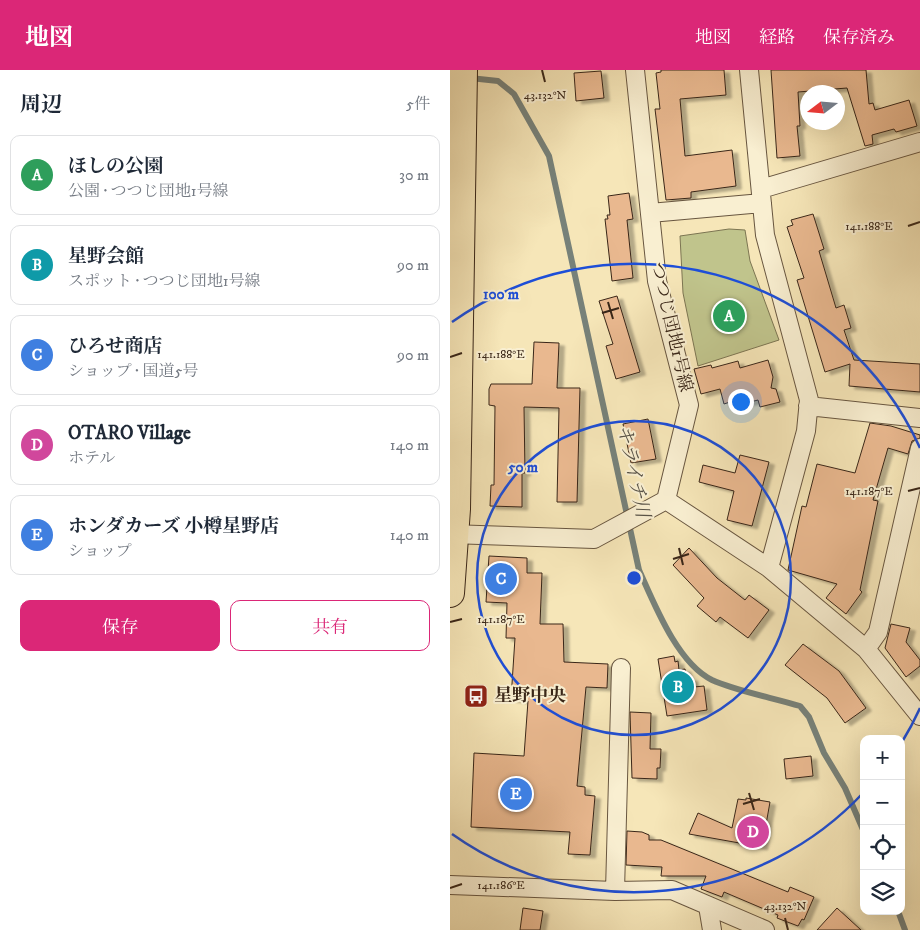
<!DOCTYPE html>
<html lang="ja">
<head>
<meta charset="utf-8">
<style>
  :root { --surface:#fff; --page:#f6f6f7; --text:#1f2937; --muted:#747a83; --line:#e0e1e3; --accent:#db2777 }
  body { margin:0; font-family:"IM FELL DW Pica","Noto Serif JP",serif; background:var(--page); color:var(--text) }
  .controls { position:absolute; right:15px; bottom:15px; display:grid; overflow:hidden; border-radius:10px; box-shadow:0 5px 20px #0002 }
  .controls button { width:45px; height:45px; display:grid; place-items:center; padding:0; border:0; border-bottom:1px solid var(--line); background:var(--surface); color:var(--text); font:25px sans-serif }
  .compass { position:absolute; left:350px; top:15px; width:45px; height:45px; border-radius:50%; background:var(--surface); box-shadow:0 5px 20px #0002; rotate:254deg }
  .you { position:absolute; left:290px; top:331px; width:18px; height:18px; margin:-12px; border:4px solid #fff; border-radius:50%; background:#1a73e8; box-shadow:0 0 0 8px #1a73e833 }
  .badge { display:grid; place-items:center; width:32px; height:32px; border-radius:50%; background:var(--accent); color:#fff; font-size:16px; font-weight:700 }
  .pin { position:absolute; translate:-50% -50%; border:2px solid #fff; box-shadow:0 1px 5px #0006 }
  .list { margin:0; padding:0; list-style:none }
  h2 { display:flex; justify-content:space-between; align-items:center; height:65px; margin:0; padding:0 20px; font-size:21px }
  h2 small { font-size:16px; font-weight:400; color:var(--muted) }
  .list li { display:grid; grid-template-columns:32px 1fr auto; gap:15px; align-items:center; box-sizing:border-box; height:80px; margin:0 10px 10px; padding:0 10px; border:1px solid var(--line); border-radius:10px }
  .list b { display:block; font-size:19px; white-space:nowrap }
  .list p { margin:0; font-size:16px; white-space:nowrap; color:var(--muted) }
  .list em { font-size:16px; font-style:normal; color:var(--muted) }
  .actions { display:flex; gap:10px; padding:15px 20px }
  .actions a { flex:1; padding:11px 0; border:1px solid var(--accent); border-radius:10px; text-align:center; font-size:18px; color:var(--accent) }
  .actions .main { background:var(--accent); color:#fff }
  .icon { flex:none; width:28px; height:28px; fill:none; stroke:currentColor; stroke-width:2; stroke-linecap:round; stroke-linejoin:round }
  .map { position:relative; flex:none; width:470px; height:860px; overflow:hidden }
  header { display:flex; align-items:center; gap:30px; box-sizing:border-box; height:70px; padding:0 25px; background:var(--accent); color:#fff }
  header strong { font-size:24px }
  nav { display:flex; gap:28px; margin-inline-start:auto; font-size:18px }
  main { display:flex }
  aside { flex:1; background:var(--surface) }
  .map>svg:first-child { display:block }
  .green { fill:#c0c48c; stroke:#7c7552 }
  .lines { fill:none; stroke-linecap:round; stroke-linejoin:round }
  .stream { stroke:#778179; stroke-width:6 }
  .building { fill:#e9b88f; stroke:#392618; filter:url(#shadow) }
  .minor-casing { stroke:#685640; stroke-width:20 }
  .trunk-casing { stroke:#392618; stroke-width:30 }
  .minor { stroke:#f9efd1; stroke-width:18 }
  .trunk { stroke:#f6e6b8; stroke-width:28 }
  .ticks { fill:none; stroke:#392618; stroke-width:2 }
  .ring { fill:none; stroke:#1d4ed8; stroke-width:2.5 }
  .labels { text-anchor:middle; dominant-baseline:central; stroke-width:4; stroke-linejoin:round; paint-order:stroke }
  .street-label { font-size:18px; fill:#392618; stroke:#f9efd1 }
  .poi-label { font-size:18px; font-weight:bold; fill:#392618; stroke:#f9efd1; text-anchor:start }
  .water-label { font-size:19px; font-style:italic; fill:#585348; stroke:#f9efd1 }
  .ticks-label { font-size:12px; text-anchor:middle; fill:#392618; stroke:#f9efd1; stroke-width:4; stroke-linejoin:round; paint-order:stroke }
  .centre { fill:#1d4ed8; stroke:#f9efd1; stroke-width:2.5 }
  .ring-label { font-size:15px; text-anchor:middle; font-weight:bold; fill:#1d4ed8; stroke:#f9efd1; stroke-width:4; stroke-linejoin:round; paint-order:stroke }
</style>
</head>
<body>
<header>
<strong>地図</strong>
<nav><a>地図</a><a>経路</a><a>保存済み</a></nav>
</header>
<main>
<aside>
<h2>周辺<small>5件</small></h2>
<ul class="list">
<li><span class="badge" style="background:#2e9e5b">A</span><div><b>ほしの公園</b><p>公園 · つつじ団地1号線</p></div><em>30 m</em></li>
<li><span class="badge" style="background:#0f9aa8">B</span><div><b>星野会館</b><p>スポット · つつじ団地1号線</p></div><em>90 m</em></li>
<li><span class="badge" style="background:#3f7fe0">C</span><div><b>ひろせ商店</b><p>ショップ · 国道5号</p></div><em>90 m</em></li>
<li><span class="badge" style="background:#d1479c">D</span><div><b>OTARO Village</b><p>ホテル</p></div><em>140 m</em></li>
<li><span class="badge" style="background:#3f7fe0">E</span><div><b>ホンダカーズ 小樽星野店</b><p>ショップ</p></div><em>140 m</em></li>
</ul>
<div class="actions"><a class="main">保存</a><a>共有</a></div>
</aside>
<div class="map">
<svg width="470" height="860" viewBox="0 0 470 860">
  <defs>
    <filter id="shadow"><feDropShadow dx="5.5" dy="3" stdDeviation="1" flood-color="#0004"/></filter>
  </defs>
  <rect width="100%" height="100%" fill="#f6e6b8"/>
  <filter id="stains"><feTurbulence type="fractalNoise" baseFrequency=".004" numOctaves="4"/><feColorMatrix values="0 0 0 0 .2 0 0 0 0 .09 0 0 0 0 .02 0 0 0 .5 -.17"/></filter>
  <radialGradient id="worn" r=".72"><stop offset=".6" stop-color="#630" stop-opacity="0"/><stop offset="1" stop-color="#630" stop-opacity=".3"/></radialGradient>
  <!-- green -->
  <path class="green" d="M279,159L295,160L300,191L329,270L248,296L233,223L230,166Z"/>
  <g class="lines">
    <!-- stream -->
    <path class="stream" d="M20,8L48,11L64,24L99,86L189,500C204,533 227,593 262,610C286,621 324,628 350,636L359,647L374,683L395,718L414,762
      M448,841L455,860"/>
  </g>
  <!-- building -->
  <path class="building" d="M211,0H274L276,25L230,29L235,86L282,80L286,116L241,122V128L216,130L205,39H210L206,3L211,2Z
    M321,0H416L419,34L423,33L425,40L459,30L467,56L446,62L444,59L422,65L423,74L415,76L397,18L348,22L350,56H347L350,86L327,88Z
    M151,1L154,28L126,31L124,3Z
    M179,123L183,149L177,150L183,208L162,211L155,149H158L157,145H160L158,126Z
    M363,144L374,179L369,181L386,238L394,235L401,258L394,260L404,290L470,294V322L399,316L400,294L375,302L347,210L354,208L337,157L343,155L341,150Z
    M167,226L190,302L166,309L156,276L163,274L149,231Z
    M84,272L109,273L107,318H130L127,432H107L109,338L74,337L75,403H72V437L40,436L41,415H44L45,336L39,335V319L41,314H82Z
    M318,290L323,307L321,318L326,319L330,332L310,337L308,330L281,337L280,332L274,334L270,319L251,324L244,299L261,295L262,298L288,291L290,298Z
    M198,349L206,389L181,393L173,354Z
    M420,353L441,356L470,365V368L462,371L458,384L438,378L423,430L428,431L410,520L412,522L396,544L376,528L387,514L338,500L352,436L356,437L367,394L405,403Z
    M290,385L319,392L302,456L277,450L284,421L249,412L253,395L285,403Z
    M239,478L267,508L295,530L299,525L319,540L298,568L270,547L266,552L247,536L254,528L223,495Z
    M39,486L77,488V503H92L90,554H113L114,592L158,594L157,618L136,617L127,716L135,717V725L145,726L140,785L118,784L120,762L21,757L24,683L74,686L78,631L61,629L65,568H56L57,533L36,532Z
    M441,554L460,558L456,572L470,590V596L456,607L435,578Z
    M353,574L389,601L416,638L395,653L377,628L335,595Z
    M224,586L225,592L228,591L229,600L235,599L237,609L242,608L244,617L254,616L257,640L217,646L208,589Z
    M180,642L201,643L200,679H211L210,698H207V709L182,708Z
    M361,686L363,706L336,709L334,689Z
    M296,728L320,732L312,777L239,764L248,743L282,758L288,729L296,730Z
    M177,761L192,762L199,765V770H211L338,822L340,817L364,827L354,850L352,849L348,856L327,848L328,845L274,822L272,827L251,819L256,806H211L212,797L176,795Z
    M73,838L93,841L90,860H70Z
    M387,838L411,860H367Z"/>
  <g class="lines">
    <!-- minor casing -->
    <g class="minor-casing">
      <path id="minor" d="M299,0L315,165L359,330L356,361L319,498
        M311,119L470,72
        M200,143L312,133
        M358,336L470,348
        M216,430L319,498L416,579L470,646
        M0,464L144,469L216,430L239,335L207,211L185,0
        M416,579L428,562L470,378
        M0,815L165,821L222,820L315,860
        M165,821L171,598
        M258,836L262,860"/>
    </g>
    <!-- trunk casing -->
    <g class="trunk-casing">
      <path id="trunk" d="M0,523L6,439L13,0"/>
    </g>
    <!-- minor -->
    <use href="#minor" class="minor"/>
    <!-- trunk -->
    <use href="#trunk" class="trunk"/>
  </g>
  <!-- ticks -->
  <path class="ticks" d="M92,0L95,12M458,156L470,152M158,232L163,249M152,243L169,238M0,287L12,283M458,421L470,418M229,478L233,495M223,489L239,484M0,552L12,549M299,723L304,740M293,734L310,729M0,818L12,814M335,848L338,860"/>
  <!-- distance rings -->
  <g class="ring">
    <circle cx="184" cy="508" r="157"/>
    <path d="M470 638A314 314 0 0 1 452 672M414 722A314 314 0 0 1 2 764M2 252A314 314 0 0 1 470 378"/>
  </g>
  <!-- icons -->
  <defs>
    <g id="bus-square" transform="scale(1.25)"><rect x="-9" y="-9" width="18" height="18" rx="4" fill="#8f2418" stroke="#f9efd1"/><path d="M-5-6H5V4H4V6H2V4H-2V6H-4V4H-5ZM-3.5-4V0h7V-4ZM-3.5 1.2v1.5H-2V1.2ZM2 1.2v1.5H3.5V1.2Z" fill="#fff"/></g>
  </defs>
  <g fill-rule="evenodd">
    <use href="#bus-square" x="26" y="626"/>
  </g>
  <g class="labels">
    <!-- street labels -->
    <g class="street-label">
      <text transform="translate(221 257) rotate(77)">つつじ団地1号線</text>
    </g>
    <!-- poi labels -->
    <g class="poi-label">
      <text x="44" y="626">星野中央</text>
    </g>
    <!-- water labels -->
    <g class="water-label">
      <text transform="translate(183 401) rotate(78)">キライチ川</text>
    </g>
  </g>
  <g class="ticks-label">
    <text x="95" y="29">43.132°N</text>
    <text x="419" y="160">141.188°E</text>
    <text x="51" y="288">141.188°E</text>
    <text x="419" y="425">141.187°E</text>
    <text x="51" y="553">141.187°E</text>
    <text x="51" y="819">141.186°E</text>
    <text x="335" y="840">43.132°N</text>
  </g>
  <circle cx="184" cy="508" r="8" class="centre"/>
  <g class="ring-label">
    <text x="51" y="229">100 m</text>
    <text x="73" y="402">50 m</text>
  </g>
  <rect width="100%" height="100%" filter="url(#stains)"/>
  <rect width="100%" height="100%" fill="url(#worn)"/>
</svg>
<div class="controls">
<button>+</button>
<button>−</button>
<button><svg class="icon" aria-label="locate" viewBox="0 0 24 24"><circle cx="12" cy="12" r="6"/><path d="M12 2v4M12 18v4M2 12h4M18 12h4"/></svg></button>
<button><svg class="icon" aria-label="layers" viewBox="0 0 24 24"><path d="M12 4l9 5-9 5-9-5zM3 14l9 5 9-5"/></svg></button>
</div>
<svg class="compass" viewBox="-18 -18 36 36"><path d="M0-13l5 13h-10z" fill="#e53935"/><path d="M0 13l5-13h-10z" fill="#747a83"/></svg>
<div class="you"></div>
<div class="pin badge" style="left:279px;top:246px;background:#2e9e5b">A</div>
<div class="pin badge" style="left:228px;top:617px;background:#0f9aa8">B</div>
<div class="pin badge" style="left:51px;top:509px;background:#3f7fe0">C</div>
<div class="pin badge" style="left:303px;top:762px;background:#d1479c">D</div>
<div class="pin badge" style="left:66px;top:724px;background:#3f7fe0">E</div>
</div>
</main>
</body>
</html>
